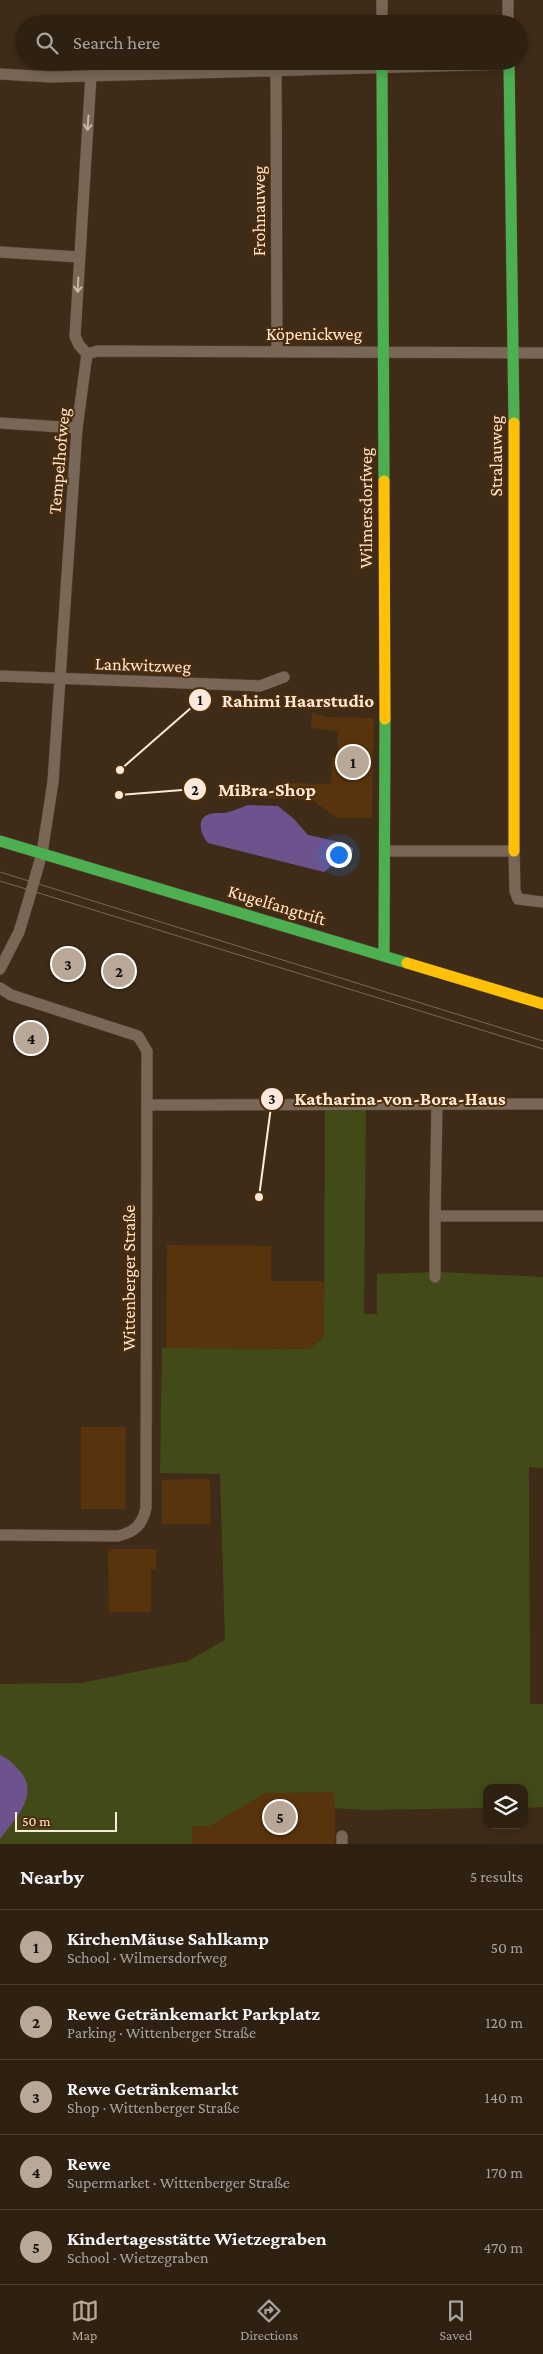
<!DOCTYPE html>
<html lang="en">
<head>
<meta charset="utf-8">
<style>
  :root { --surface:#2f2112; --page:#3b2e20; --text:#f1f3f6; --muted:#a7a39f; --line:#4a3e32; --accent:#b9a897 }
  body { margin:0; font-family:"Crimson Pro",serif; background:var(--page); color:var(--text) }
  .controls { position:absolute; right:15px; bottom:15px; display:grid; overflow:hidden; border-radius:10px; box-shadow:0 2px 12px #0003 }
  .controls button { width:45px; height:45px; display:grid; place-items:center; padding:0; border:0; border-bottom:1px solid var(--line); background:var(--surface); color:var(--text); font:25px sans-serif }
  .scale { position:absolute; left:15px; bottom:12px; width:102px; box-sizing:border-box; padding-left:5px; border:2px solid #fbeadc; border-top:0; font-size:14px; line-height:18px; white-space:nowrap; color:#fbeadc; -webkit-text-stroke:4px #4f2d08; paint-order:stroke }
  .you { position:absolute; left:338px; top:854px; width:18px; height:18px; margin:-12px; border:4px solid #fff; border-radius:50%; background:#1a73e8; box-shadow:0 0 0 8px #1a73e833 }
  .badge { display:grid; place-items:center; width:32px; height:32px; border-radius:50%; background:var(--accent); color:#111; font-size:16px; font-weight:700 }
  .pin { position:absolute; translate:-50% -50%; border:2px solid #fff; box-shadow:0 1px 5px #0006 }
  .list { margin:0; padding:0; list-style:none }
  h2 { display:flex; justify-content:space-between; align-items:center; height:65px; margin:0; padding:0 20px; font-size:21px }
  h2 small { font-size:16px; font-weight:400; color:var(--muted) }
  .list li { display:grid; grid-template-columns:32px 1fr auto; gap:15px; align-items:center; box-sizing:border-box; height:75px; padding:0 20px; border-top:1px solid var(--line) }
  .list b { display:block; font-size:19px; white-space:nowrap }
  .list p { margin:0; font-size:16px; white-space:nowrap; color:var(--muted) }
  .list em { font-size:16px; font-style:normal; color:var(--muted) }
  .icon { flex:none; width:28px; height:28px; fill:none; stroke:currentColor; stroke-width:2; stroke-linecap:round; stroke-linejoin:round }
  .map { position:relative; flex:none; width:543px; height:1844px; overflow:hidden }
  .search { position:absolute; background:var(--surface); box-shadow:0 2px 12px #0003; left:15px; right:15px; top:15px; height:55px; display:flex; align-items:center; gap:12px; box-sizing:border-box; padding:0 18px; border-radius:28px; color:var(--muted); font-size:19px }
  .sheet { height:440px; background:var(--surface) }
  nav { display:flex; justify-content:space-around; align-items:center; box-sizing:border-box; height:70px; border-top:1px solid var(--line); background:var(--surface); font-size:14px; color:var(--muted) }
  nav a { display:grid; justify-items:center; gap:2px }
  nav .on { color:var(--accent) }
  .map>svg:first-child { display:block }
  .built { fill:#58340c }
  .green { fill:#424b18 }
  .water { fill:#6d538e }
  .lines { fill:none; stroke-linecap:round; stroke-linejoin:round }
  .street-casing { stroke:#534538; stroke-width:12 }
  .fast-casing { stroke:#534538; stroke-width:12 }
  .slow-casing { stroke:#534538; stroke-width:12 }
  .street { stroke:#786757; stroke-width:11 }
  .fast { stroke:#4caf50; stroke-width:11 }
  .slow { stroke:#ffc107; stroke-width:11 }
  .tram { stroke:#78685a; stroke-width:1 }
  .oneway { stroke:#c7b6a7 }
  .labels { text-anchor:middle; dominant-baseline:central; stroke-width:4; stroke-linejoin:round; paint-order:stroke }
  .street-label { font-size:18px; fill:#fbeadc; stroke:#4f2d08 }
  .leader { fill:none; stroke:#fbeadc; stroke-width:2 }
  .callout-dot { fill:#fbeadc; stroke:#4f2d08; stroke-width:2 }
  .mark-label { font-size:15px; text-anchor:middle; font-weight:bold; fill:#111 }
  .callout-label { font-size:19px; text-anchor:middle; font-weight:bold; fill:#fbeadc; stroke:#4f2d08; stroke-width:4; stroke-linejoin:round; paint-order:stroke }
</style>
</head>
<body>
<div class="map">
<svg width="543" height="1844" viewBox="0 0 543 1844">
  <rect width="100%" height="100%" fill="#3f2c18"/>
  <!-- built -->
  <path class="built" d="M312,713L328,717L374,718L372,818H337L311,799L261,798V791L289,792L290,783L331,784L332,756H338V731L311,728Z
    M167,1245L271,1246V1281H324V1335L310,1349L166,1348Z
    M81,1427H126L125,1509H81Z
    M210,1479L211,1524H162V1480Z
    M108,1549H156V1569H151V1612H109Z
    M335,1792V1844H192V1826H210L265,1793Z"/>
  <!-- green -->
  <path class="green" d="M325,1104H366L364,1314H377V1274L441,1272L543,1277V1468L529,1467L530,1704H543V1807L524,1808V1788H487V1808L365,1810L335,1808L334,1792L265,1793L210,1826H192V1844H0V1684L81,1683L188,1661L225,1640L220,1474L160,1473L162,1348L310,1349L324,1336Z"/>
  <!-- water -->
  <path class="water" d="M248,805L278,806L294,819L308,835L344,843L353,848V852L345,854L324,872L208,843C201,835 195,818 210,814C216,812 223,814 229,812C236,810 242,807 248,805Z
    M0,1755C7,1758 13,1763 18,1769C42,1793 15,1819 0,1839Z"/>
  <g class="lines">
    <!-- street casing -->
    <g class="street-casing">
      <path id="street" d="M382,0V24
        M508,0V24
        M276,70L277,352
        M0,74L51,77L509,64
        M0,252L79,257
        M87,354L98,351L543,353
        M87,354L79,345L75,336L91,75
        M0,423L77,428
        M0,676L260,686L284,677
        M386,851H514L515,891L518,899L543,902
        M0,969L19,932L29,899L42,853L53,782L77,428L87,354
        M0,988L11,995L138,1036L147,1051L146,1508C142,1525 135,1532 118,1536L0,1535
        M437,1104L435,1216H543
        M147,1105L543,1104
        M435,1277V1216
        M342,1836V1844"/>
    </g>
    <!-- fast casing -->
    <g class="fast-casing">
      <path id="fast" d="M382,61L384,481
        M509,61L514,423
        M0,841L407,963
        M384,955L385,719"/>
    </g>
    <!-- slow casing -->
    <g class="slow-casing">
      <path id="slow" d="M514,423V851
        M384,481L385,719
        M407,963L543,1004"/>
    </g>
    <!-- street -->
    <use href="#street" class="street"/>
    <!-- fast -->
    <use href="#fast" class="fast"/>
    <!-- slow -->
    <use href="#slow" class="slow"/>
    <!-- tram -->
    <path class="tram" d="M0,872L543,1041
      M0,881L543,1049"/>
  </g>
  <!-- one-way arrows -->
  <defs><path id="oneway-shaft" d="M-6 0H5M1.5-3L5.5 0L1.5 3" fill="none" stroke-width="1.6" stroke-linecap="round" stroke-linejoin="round" transform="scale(1.25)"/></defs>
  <g class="oneway">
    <use href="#oneway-shaft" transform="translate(88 123) rotate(94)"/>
    <use href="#oneway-shaft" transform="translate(78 285) rotate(93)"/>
  </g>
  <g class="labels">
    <!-- street labels -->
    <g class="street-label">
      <text transform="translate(259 211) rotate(-90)">Frohnauweg</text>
      <text x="314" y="334">Köpenickweg</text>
      <text transform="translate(496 456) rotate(-90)">Stralauweg</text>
      <text transform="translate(59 461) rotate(-85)">Tempelhofweg</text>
      <text transform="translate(366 508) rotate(-90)">Wilmersdorfweg</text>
      <text transform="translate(143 665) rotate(2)">Lankwitzweg</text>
      <text transform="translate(277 905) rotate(17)">Kugelfangtrift</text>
      <text transform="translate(129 1278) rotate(-90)">Wittenberger Straße</text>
    </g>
  </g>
  <!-- callouts -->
  <path class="leader" d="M120 770L200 700M119 795L195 789M259 1197L272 1099"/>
  <g class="callout-dot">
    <circle cx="120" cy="770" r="5"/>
    <circle cx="119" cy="795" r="5"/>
    <circle cx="259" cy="1197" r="5"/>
    <circle cx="200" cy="700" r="12"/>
    <circle cx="195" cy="789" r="12"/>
    <circle cx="272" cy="1099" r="12"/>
  </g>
  <g class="mark-label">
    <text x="200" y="705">1</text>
    <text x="195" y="795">2</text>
    <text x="272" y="1104">3</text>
  </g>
  <g class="callout-label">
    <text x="298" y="707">Rahimi Haarstudio</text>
    <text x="267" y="796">MiBra-Shop</text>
    <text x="400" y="1105">Katharina-von-Bora-Haus</text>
  </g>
</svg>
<div class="controls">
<button><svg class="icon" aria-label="layers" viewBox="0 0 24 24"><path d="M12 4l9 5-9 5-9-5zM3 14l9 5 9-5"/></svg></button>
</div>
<div class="scale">50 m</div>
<div class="you"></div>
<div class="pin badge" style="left:353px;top:762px">1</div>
<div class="pin badge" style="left:119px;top:971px">2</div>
<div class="pin badge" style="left:68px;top:964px">3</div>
<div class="pin badge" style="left:31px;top:1038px">4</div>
<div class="pin badge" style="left:280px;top:1817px">5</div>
<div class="search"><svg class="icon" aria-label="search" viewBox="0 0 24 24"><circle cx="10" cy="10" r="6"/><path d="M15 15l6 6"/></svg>Search here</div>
</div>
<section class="sheet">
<h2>Nearby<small>5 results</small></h2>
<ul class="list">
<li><span class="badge">1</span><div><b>KirchenMäuse Sahlkamp</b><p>School · Wilmersdorfweg</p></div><em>50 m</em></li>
<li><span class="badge">2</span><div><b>Rewe Getränkemarkt Parkplatz</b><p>Parking · Wittenberger Straße</p></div><em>120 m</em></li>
<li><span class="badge">3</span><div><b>Rewe Getränkemarkt</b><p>Shop · Wittenberger Straße</p></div><em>140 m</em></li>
<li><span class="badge">4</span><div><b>Rewe</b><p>Supermarket · Wittenberger Straße</p></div><em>170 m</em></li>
<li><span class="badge">5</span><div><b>Kindertagesstätte Wietzegraben</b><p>School · Wietzegraben</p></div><em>470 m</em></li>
</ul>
</section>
<nav>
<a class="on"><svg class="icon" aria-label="map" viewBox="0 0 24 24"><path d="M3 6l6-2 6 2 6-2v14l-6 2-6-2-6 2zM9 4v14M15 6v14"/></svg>Map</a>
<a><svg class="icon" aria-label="directions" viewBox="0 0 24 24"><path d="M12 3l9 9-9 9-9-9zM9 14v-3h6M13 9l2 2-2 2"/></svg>Directions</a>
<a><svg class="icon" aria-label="saved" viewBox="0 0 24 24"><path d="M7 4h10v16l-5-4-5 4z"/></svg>Saved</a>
</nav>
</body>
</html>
